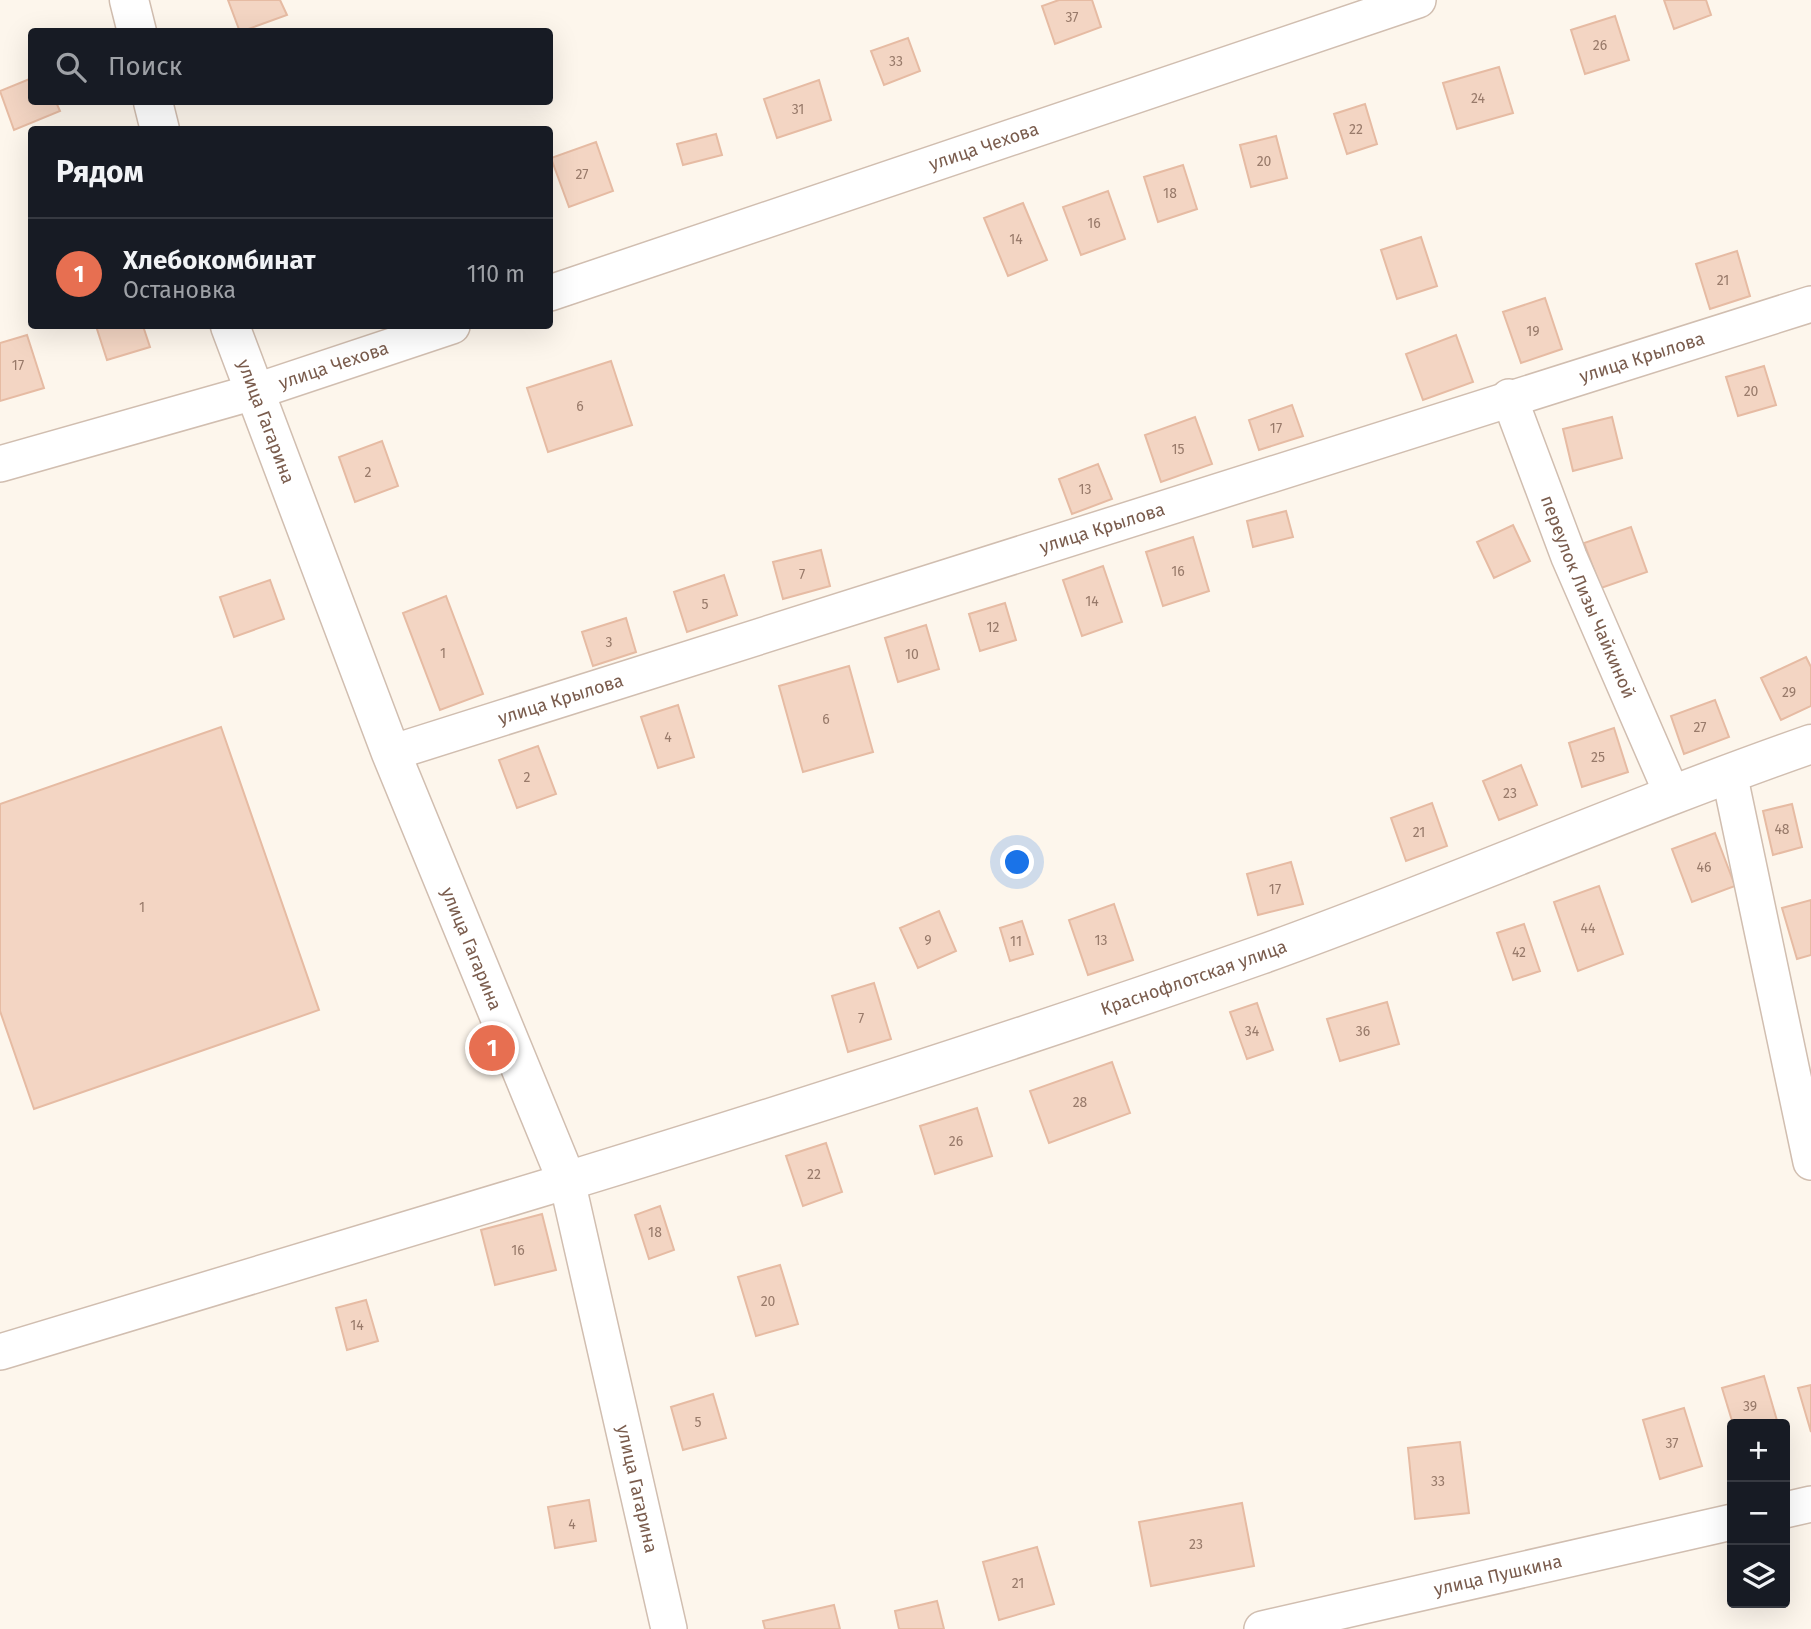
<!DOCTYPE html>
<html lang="ru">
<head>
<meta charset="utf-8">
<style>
  :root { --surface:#171b24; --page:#20242c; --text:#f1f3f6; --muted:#9ea1a6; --line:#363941; --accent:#e76f51 }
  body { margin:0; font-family:"Fira Sans",sans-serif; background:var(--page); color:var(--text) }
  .controls { position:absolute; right:21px; bottom:21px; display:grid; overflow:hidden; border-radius:7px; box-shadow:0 7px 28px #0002 }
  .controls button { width:63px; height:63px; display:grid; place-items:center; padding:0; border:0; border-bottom:2px solid var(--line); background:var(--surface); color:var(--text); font:35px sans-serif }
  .you { position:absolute; left:1018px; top:863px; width:24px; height:24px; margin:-18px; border:5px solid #fff; border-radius:50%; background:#1a73e8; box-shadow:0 0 0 10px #1a73e833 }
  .badge { display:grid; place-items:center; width:46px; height:46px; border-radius:50%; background:var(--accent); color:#fff; font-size:23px; font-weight:700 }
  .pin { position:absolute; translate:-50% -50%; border:4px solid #fff; box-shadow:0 2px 7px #0006 }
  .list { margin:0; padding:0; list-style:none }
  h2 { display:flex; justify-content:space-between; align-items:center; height:91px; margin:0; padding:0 28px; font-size:30px }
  h2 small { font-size:23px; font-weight:400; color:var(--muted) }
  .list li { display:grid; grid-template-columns:46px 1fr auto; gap:21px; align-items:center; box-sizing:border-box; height:112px; padding:0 28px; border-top:2px solid var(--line) }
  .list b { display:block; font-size:26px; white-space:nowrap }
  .list p { margin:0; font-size:23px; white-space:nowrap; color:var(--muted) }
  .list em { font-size:23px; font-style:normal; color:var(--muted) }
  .icon { flex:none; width:38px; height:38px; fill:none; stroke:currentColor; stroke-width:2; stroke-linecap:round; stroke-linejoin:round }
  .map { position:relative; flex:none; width:1811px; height:1629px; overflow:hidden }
  .search { position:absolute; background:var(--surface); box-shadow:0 7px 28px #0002; left:28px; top:28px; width:525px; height:77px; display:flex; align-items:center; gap:18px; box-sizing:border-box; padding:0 24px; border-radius:7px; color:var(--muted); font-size:26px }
  .panel { position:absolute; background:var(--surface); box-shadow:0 7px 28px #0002; left:28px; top:126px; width:525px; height:203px; border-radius:7px }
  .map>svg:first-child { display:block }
  .building { fill:#f3d5c3; stroke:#e6bba3; stroke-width:2 }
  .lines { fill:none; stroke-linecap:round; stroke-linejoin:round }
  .minor-casing { stroke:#d1beb0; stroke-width:38 }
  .tertiary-casing { stroke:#d1beb0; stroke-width:41 }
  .minor { stroke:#fff; stroke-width:35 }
  .tertiary { stroke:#fff; stroke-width:38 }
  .labels { text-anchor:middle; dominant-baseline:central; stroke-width:5; stroke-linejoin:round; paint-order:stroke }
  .number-label { font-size:14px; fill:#987a6a }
  .street-label { font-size:18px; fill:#7a5c4d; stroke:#fffaf3 }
</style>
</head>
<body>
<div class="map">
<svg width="1811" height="1629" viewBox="0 0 1811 1629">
  <rect width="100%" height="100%" fill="#fdf6ec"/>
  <!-- building -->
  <path class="building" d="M228,0H280L287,15L240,32Z
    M1059,0H1092L1101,27L1055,44L1042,6Z
    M1664,0H1706L1711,15L1674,29Z
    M1615,16L1629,60L1585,74L1571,30Z
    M908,38L920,71L884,85L871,51Z
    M1499,67L1513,113L1457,129L1443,83Z
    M32,78V102H56L60,111L14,130L0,91Z
    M819,80L831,120L777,138L764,99Z
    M1365,104L1377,144L1347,154L1334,114Z
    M716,134L722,155L683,165L677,144Z
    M1276,136L1287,178L1251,187L1240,145Z
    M596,142L613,191L569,207L551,158Z
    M1183,165L1197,209L1158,222L1144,177Z
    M1108,191L1125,239L1081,255L1063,207Z
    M1023,203L1047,260L1008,276L984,218Z
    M1421,237L1437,286L1397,299L1381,250Z
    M1737,251L1750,296L1710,309L1696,264Z
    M1545,298L1562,349L1521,363L1503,312Z
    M96,326H143L150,347L107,360Z
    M27,335L44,388L0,401V343Z
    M1456,335L1473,382L1423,400L1406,354Z
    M611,361L632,425L548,452L527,388Z
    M1764,366L1776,405L1738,416L1726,377Z
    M1292,405L1303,436L1259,450L1249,420Z
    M1195,417L1212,464L1161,482L1145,435Z
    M1612,417L1622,458L1573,471L1563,429Z
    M382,441L398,486L355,502L339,457Z
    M1098,464L1112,499L1072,514L1059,479Z
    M1286,511L1293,537L1253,547L1247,521Z
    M1513,525L1530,561L1494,578L1477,542Z
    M1631,527L1647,572L1601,588L1584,543Z
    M1193,537L1209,591L1163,606L1146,552Z
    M821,550L830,586L783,599L773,562Z
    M1103,566L1122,622L1082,636L1063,580Z
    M724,575L737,615L687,632L674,592Z
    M270,580L284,619L234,637L220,597Z
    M446,596L483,694L440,710L403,613Z
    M1005,603L1016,640L980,651L969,614Z
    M626,618L636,652L593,666L582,632Z
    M926,625L939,669L898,682L885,638Z
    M1806,657L1811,667V706L1781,720L1761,678Z
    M849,666L873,752L803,772L779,686Z
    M1715,700L1729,737L1684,754L1671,716Z
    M678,705L694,757L658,768L641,717Z
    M221,727L319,1010L34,1109L0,1011V804Z
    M1614,728L1628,772L1582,787L1569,743Z
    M538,746L556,794L517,808L499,760Z
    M1521,765L1537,805L1499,820L1483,781Z
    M1432,803L1447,846L1406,861L1391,818Z
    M1792,804L1802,847L1773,855L1763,811Z
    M1715,833L1735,886L1692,902L1672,849Z
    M1291,862L1303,904L1258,915L1247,874Z
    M1599,886L1623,954L1578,971L1554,902Z
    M1811,900V955L1797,959L1782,908Z
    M1114,904L1133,960L1088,975L1069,920Z
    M939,911L956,951L918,968L900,928Z
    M1022,921L1033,954L1010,961L1000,928Z
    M1524,924L1540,971L1513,980L1497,933Z
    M874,983L891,1039L848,1052L832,996Z
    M1387,1002L1399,1044L1340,1061L1327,1019Z
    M1257,1003L1273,1050L1247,1059L1230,1012Z
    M1112,1062L1130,1113L1049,1143L1030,1091Z
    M977,1108L992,1156L935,1174L920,1126Z
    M826,1143L842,1192L803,1206L786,1156Z
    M660,1206L674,1250L649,1259L635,1215Z
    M542,1214L556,1270L495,1285L481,1230Z
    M780,1265L798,1324L756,1336L738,1277Z
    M366,1300L378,1341L347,1350L336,1308Z
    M1764,1376L1778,1424H1733L1722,1388Z
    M1811,1385V1432L1798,1388Z
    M713,1394L726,1438L683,1450L671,1407Z
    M1684,1408L1702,1466L1660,1479L1643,1420Z
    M1460,1442L1469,1513L1415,1519L1408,1448Z
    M589,1500L596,1541L555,1548L548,1507Z
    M1242,1503L1254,1566L1151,1586L1139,1522Z
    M1037,1547L1054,1604L999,1620L983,1562Z
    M937,1601L944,1629H899L895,1611Z
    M834,1605L840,1629H765L763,1621Z"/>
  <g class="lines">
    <!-- minor casing -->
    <g class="minor-casing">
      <g id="minor">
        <path id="s1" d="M550,293L1418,0"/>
        <path id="s2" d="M1509,397L1569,557L1672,794"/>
        <path id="s3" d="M0,464L254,392L452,326"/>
        <path id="s4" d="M391,753L1811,304"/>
        <path d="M1729,773L1811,1162"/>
        <path id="s5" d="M0,1352L567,1181L669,1629"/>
        <path d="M1785,1510L1811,1504"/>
        <path id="s6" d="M1262,1629L1732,1522"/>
      </g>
    </g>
    <!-- tertiary casing -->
    <g class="tertiary-casing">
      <g id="tertiary">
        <path d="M129,0L137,32"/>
        <path d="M153,102L160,130"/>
        <path id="s7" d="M230,326L391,753L567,1181C799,1110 1030,1036 1260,955C1445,889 1625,809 1811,744"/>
      </g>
    </g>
    <!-- minor -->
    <use href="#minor" class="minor"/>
    <!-- tertiary -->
    <use href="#tertiary" class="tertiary"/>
  </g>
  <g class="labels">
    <!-- number labels -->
    <g class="number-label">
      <text x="1072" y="17">37</text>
      <text x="1600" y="45">26</text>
      <text x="896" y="61">33</text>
      <text x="1478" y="98">24</text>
      <text x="798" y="109">31</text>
      <text x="1356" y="129">22</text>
      <text x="1264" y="161">20</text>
      <text x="582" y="174">27</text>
      <text x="1170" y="193">18</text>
      <text x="1094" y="223">16</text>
      <text x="1016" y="239">14</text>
      <text x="1723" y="280">21</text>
      <text x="1533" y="331">19</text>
      <text x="18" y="365">17</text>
      <text x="1751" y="391">20</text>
      <text x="580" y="406">6</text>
      <text x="1276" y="428">17</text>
      <text x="1178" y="449">15</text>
      <text x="368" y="472">2</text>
      <text x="1085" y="489">13</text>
      <text x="1178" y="571">16</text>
      <text x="802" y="574">7</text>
      <text x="1092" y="601">14</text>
      <text x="705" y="604">5</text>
      <text x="993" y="627">12</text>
      <text x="609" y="642">3</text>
      <text x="443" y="653">1</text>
      <text x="912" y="654">10</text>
      <text x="1789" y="692">29</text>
      <text x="826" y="719">6</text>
      <text x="1700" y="727">27</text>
      <text x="668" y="737">4</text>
      <text x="1598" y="757">25</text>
      <text x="527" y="777">2</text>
      <text x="1510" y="793">23</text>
      <text x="1782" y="829">48</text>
      <text x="1419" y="832">21</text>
      <text x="1704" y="867">46</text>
      <text x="1275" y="889">17</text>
      <text x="142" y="907">1</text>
      <text x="1588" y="928">44</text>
      <text x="928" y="940">9</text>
      <text x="1101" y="940">13</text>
      <text x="1016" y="941">11</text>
      <text x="1519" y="952">42</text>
      <text x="861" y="1018">7</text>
      <text x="1252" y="1031">34</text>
      <text x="1363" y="1031">36</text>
      <text x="1080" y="1102">28</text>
      <text x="956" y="1141">26</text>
      <text x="814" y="1174">22</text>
      <text x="655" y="1232">18</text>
      <text x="518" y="1250">16</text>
      <text x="768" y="1301">20</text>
      <text x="357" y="1325">14</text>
      <text x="1750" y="1406">39</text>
      <text x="698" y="1422">5</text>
      <text x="1672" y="1443">37</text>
      <text x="1438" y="1481">33</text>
      <text x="572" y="1524">4</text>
      <text x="1196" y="1544">23</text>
      <text x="1018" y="1583">21</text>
    </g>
    <!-- street labels -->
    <g class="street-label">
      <text stroke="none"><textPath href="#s1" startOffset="458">улица Чехова</textPath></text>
      <text stroke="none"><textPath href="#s4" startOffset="1312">улица Крылова</textPath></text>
      <text stroke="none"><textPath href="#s3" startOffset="348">улица Чехова</textPath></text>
      <text stroke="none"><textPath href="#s7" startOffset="102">улица Гагарина</textPath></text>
      <text stroke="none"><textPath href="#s4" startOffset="746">улица Крылова</textPath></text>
      <text stroke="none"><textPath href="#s2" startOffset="215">переулок Лизы Чайкиной</textPath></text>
      <text stroke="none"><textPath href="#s4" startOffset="178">улица Крылова</textPath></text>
      <text stroke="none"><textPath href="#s7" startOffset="668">улица Гагарина</textPath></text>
      <text stroke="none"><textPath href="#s7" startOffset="1578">Краснофлотская улица</textPath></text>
      <text stroke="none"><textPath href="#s5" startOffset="908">улица Гагарина</textPath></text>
      <text stroke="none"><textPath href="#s6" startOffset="242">улица Пушкина</textPath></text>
    </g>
  </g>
</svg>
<div class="controls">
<button>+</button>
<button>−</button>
<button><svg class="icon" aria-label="layers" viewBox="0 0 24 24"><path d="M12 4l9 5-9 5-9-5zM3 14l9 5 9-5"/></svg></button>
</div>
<div class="you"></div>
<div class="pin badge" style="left:492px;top:1048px">1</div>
<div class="search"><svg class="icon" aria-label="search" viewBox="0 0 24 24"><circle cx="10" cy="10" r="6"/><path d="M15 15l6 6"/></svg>Поиск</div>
<section class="panel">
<h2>Рядом<small></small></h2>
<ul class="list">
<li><span class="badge">1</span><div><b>Хлебокомбинат</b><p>Остановка</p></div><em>110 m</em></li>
</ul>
</section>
</div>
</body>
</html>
